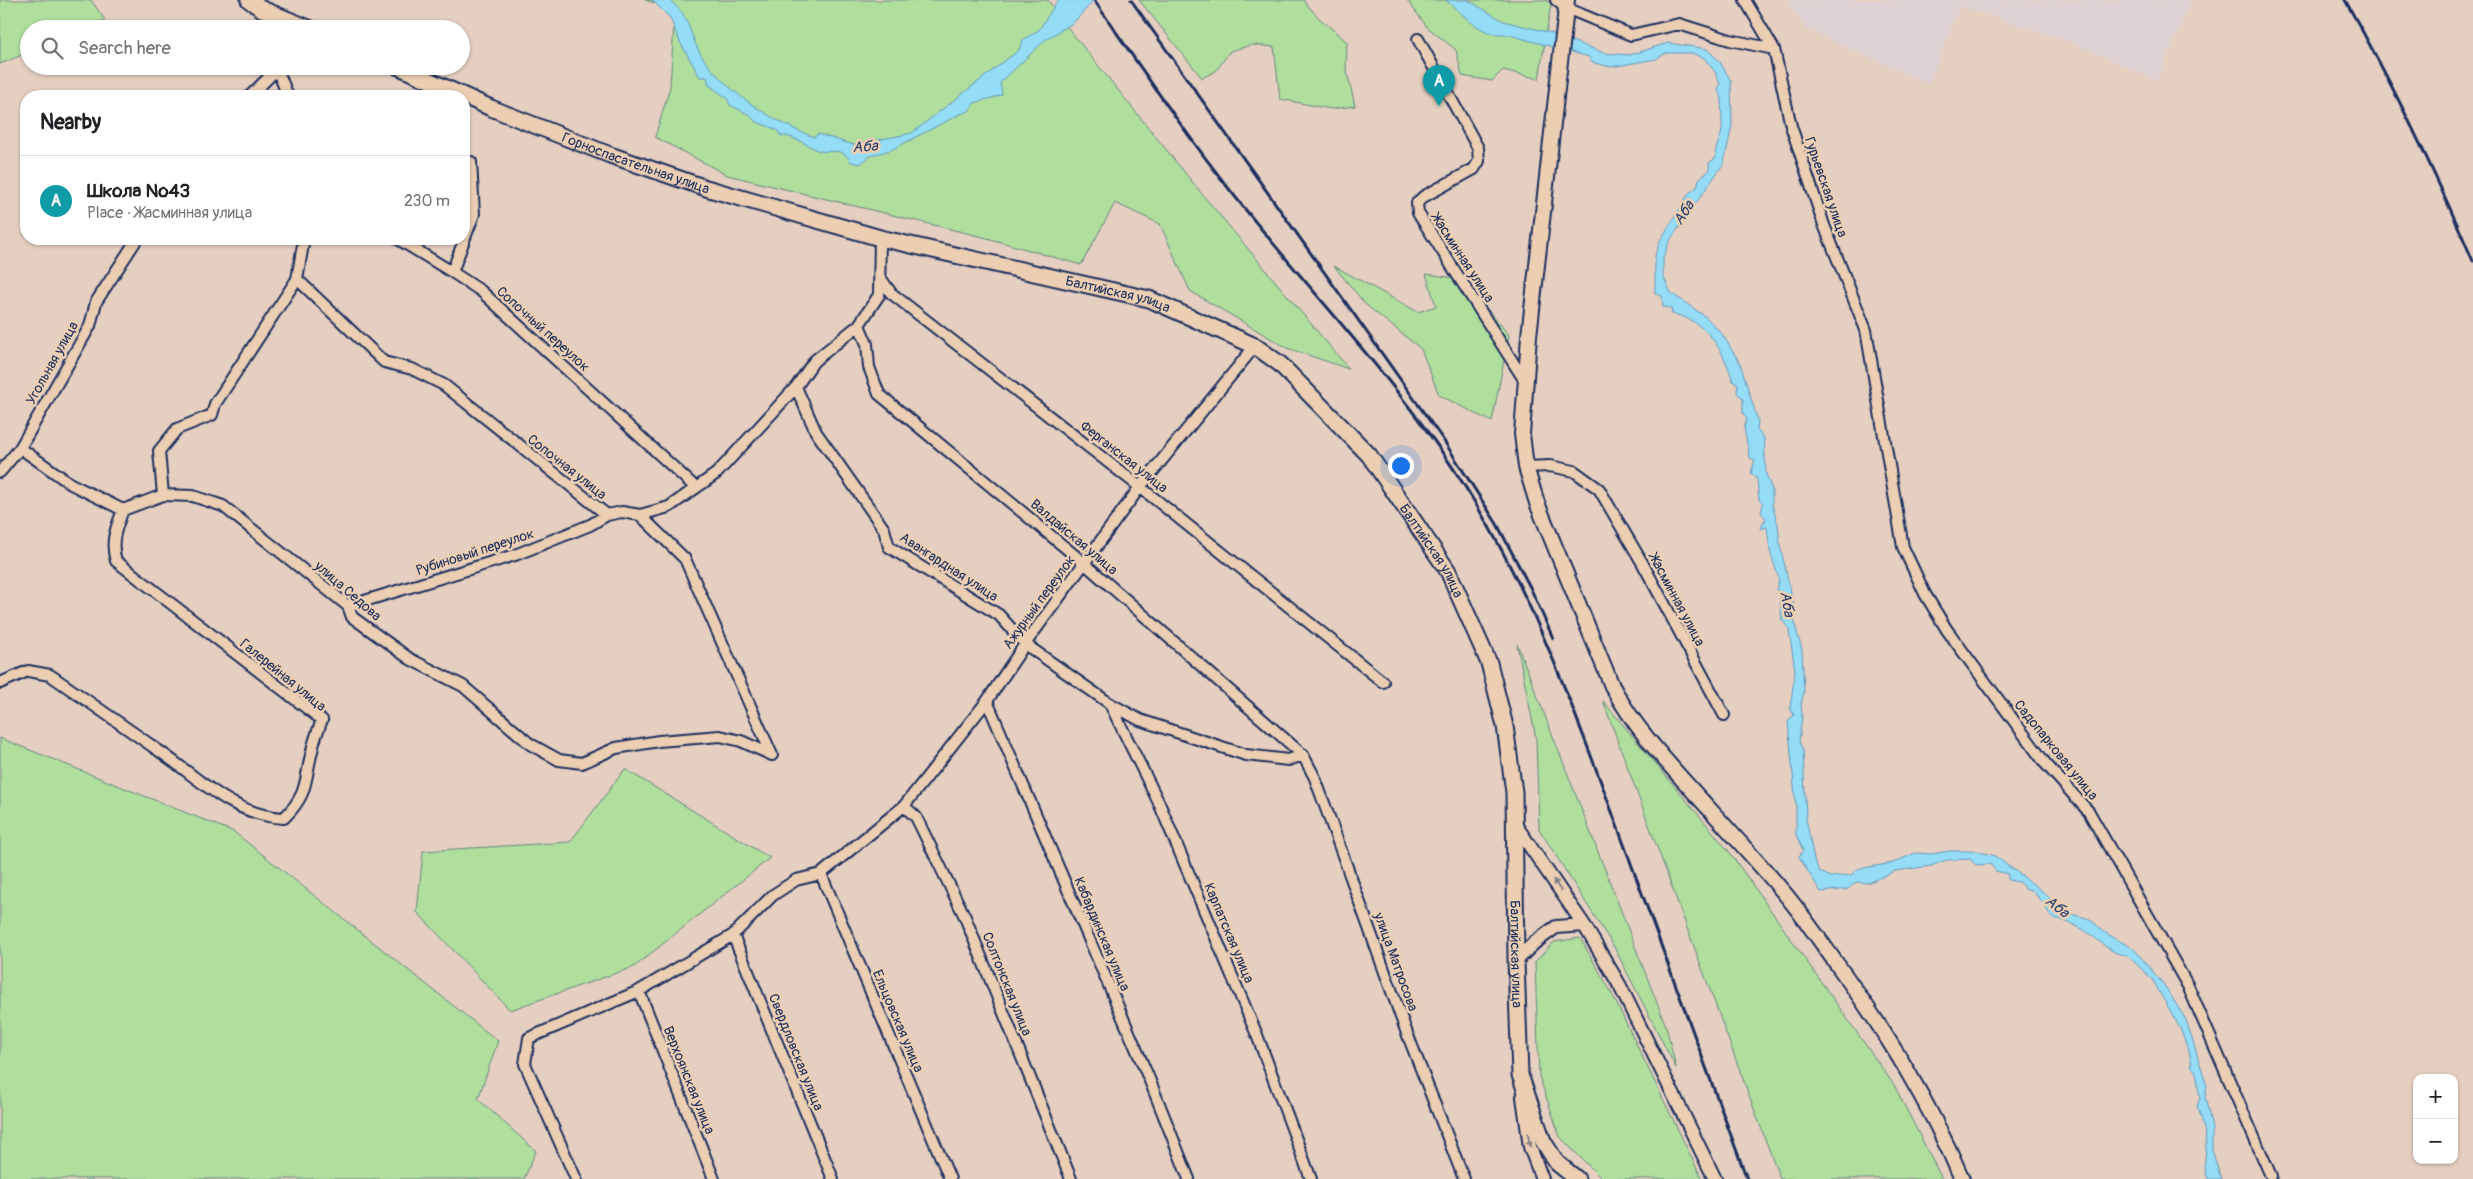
<!DOCTYPE html>
<html lang="en">
<head>
<meta charset="utf-8">
<style>
  :root { --surface:#fff; --page:#f6f6f6; --text:#202124; --muted:#757577; --line:#e0e0e0; --accent:#c8321e }
  body { margin:0; font-family:Pangolin,sans-serif; background:var(--page); color:var(--text) }
  .controls { position:absolute; right:15px; bottom:15px; display:grid; overflow:hidden; border-radius:10px; box-shadow:0 1px 4px #0004 }
  .controls button { width:45px; height:45px; display:grid; place-items:center; padding:0; border:0; border-bottom:1px solid var(--line); background:var(--surface); color:var(--text); font:25px sans-serif }
  .you { position:absolute; left:1400px; top:465px; width:18px; height:18px; margin:-12px; border:4px solid #fff; border-radius:50%; background:#1a73e8; box-shadow:0 0 0 8px #1a73e833 }
  .badge { display:grid; place-items:center; width:32px; height:32px; border-radius:50%; background:var(--accent); color:#fff; font-size:16px; font-weight:700 }
  .pin { position:absolute; translate:-50% -41px; filter:drop-shadow(0 1px 2px #0008) }
  .pin::after { content:''; position:absolute; top:26px; width:18px; height:15px; background:inherit; clip-path:polygon(0 0,100% 0,50% 100%) }
  .list { margin:0; padding:0; list-style:none }
  h2 { display:flex; justify-content:space-between; align-items:center; height:65px; margin:0; padding:0 20px; font-size:21px }
  h2 small { font-size:16px; font-weight:400; color:var(--muted) }
  .list li { display:grid; grid-template-columns:32px 1fr auto; gap:15px; align-items:center; box-sizing:border-box; height:90px; padding:0 20px; border-top:1px solid var(--line) }
  .list b { display:block; font-size:19px; white-space:nowrap }
  .list p { margin:0; font-size:16px; white-space:nowrap; color:var(--muted) }
  .list em { font-size:16px; font-style:normal; color:var(--muted) }
  .icon { flex:none; width:28px; height:28px; fill:none; stroke:currentColor; stroke-width:2; stroke-linecap:round; stroke-linejoin:round }
  .map { position:relative; flex:none; width:2473px; height:1179px; overflow:hidden }
  .search { position:absolute; background:var(--surface); box-shadow:0 1px 4px #0004; left:20px; top:20px; width:450px; height:55px; display:flex; align-items:center; gap:12px; box-sizing:border-box; padding:0 18px; border-radius:28px; color:var(--muted); font-size:19px }
  .panel { position:absolute; background:var(--surface); box-shadow:0 1px 4px #0004; left:20px; top:90px; width:450px; height:155px; border-radius:20px }
  .map>svg:first-child { display:block }
  .built { fill:#ddd1d3 }
  .green { fill:#afde9d; stroke:#65867e }
  .water { fill:#95ddf7; stroke:#6497ba }
  .lines { fill:none; stroke-linecap:round; stroke-linejoin:round }
  .minor-casing { stroke:#1b2f5e; stroke-width:14 }
  .tertiary-casing { stroke:#1b2f5e; stroke-width:16 }
  .secondary-casing { stroke:#1b2f5e; stroke-width:18 }
  .primary-casing { stroke:#1b2f5e; stroke-width:19 }
  .minor { stroke:#ecceb2; stroke-width:10 }
  .tertiary { stroke:#ecceb2; stroke-width:12 }
  .secondary { stroke:#ecceb2; stroke-width:14 }
  .primary { stroke:#ecceb2; stroke-width:15 }
  .rail { stroke:#1b2f5e; stroke-width:3 }
  .oneway { fill:#847e88 }
  .labels { text-anchor:middle; dominant-baseline:central; stroke-width:5; stroke-linejoin:round; paint-order:stroke }
  .street-label { font-size:14px; fill:#1b2f5e; stroke:#ecceb2 }
  .water-label { font-size:15px; font-style:italic; fill:#27406d; stroke:#ecceb2 }
</style>
</head>
<body>
<div class="map">
<svg width="2473" height="1179" viewBox="0 0 2473 1179">
  <rect width="100%" height="100%" fill="#e5cfc1"/>
  <filter id="ink" filterUnits="userSpaceOnUse"><feTurbulence type="fractalNoise" baseFrequency=".02" numOctaves="2"/><feDisplacementMap in="SourceGraphic" scale="10" xChannelSelector="R" yChannelSelector="G"/><feConvolveMatrix kernelMatrix="1 2 1 2 8 2 1 2 1" color-interpolation-filters="sRGB"/></filter>
  <g filter="url(#ink)">
    <!-- built -->
    <path class="built" d="M1785,0H2191L2157,81L2068,41L1960,6L1929,84L1806,29Z"/>
    <!-- green -->
    <path class="green" d="M0,0H91L105,20L85,29H29V52L0,64Z
      M645,0H1048L1068,28L1202,194L1349,369L1287,348L1190,291L1160,224L1115,203L1081,265L987,238L727,175L655,137L670,87L675,9Z
      M1139,0H1303L1318,17L1347,42L1346,67L1355,106L1331,109L1280,99L1274,47L1252,45L1230,51L1216,71L1202,78Z
      M1407,0H1546L1551,4L1539,79L1503,70L1492,81L1462,76L1456,50L1427,27Z
      M1334,266L1418,312L1436,306L1426,274L1462,279L1509,335L1492,422L1439,395L1421,349L1366,305Z
      M1517,644L1666,1026L1676,1068L1614,947L1539,829L1536,739Z
      M1603,701L1728,850L1894,1085L1942,1179H1780Z
      M0,738L234,832L498,1041L478,1099L536,1151L524,1179H0Z
      M625,769L770,858L634,967L510,1010L417,912L423,851L570,842Z
      M1580,938L1610,990L1702,1179H1602L1560,1137L1539,1076L1535,962L1554,942Z"/>
    <!-- water -->
    <path class="water" d="M652,0H670C674,5 680,9 683,14C690,26 693,41 700,53C720,88 776,124 814,137L818,134L854,145L912,133L1019,50L1023,40L1039,30L1058,0H1094L1074,22L1045,40L1000,83L1002,95L974,103L969,111L958,115L893,149L870,156L860,164L851,162C848,157 846,154 840,152C833,150 823,153 817,150C807,145 792,135 781,136L777,130L755,121L750,115L730,105L727,98L709,85L707,77H700L680,42L670,18Z
      M1445,0H1468L1503,21L1551,33L1604,53L1630,55L1668,43L1707,49L1720,62L1731,81L1732,125L1724,163L1670,240L1663,258V276L1671,293L1706,317L1722,334L1740,363L1758,421L1757,430L1764,438L1766,474L1772,490V504L1778,525L1780,545L1794,607L1795,625L1802,650L1804,692L1801,704L1802,715L1799,742L1803,750L1806,818L1814,860L1819,871L1830,877L1851,875L1858,869L1893,863L1915,853L1931,854L1950,851H1976L1995,856L2041,890L2057,905L2071,914L2090,919L2104,932L2134,949L2164,985L2186,1020L2207,1086L2205,1097L2212,1128V1150L2221,1179H2208C2202,1164 2206,1160 2206,1144C2205,1131 2202,1118 2197,1106L2200,1099L2196,1072L2192,1067L2190,1055L2180,1028L2152,979L2127,955C2110,955 2099,939 2084,930C2073,924 2063,920 2051,917L2043,902L2030,889L2026,890L2019,882L2008,880V874L1996,871L1990,864L1976,865L1970,859L1946,860L1931,866L1895,871L1868,883L1856,882L1848,889L1821,892L1799,857L1803,850L1796,835V807L1788,721L1794,715L1790,709L1795,671L1789,629L1782,620L1780,602L1782,593L1776,590L1779,579L1770,551L1767,527L1760,529L1766,519L1761,512L1763,504L1759,500L1757,479L1751,473L1755,460L1750,458L1744,428L1747,419L1743,413V399L1737,393L1738,383L1733,382C1725,352 1706,319 1672,314L1671,308L1663,307L1662,296L1655,293V256L1660,241L1690,192L1697,187L1699,179L1710,170L1709,163L1716,158C1714,148 1718,145 1721,135C1724,124 1720,110 1722,98L1718,90L1720,84L1715,72L1704,58L1692,53H1666L1656,59L1611,67L1591,62L1589,57C1563,49 1536,43 1510,35C1504,33 1497,35 1491,33C1472,27 1461,11 1445,0Z"/>
    <g class="lines">
      <!-- minor casing -->
      <g class="minor-casing">
        <path id="minor" d="M1556,0L1566,8L1631,35L1679,24L1730,40L1774,49
          M1745,0L1774,49L1791,126L1824,225L1866,330L1903,547L1925,594L1947,630L2045,763L2089,812L2188,986L2271,1176
          M1418,39L1478,148L1479,161L1474,169L1423,197L1417,203L1418,213L1525,381
          M277,69L288,96
          M250,96L277,69L276,66
          M471,162L474,214L452,272L481,291L695,487
          M304,239L297,279L384,362L412,369L444,385L607,515L622,512L640,515L685,559L772,755
          M398,239L452,272
          M879,276L891,293L1140,487L1383,682
          M859,325L867,344L869,367L879,394L1084,563L1303,755L1315,778L1405,1028L1464,1179
          M796,387L816,432L884,529L889,547L999,615L1025,644L1109,703L1140,720L1246,755L1288,760L1303,755
          M20,448L71,484L123,510L163,495L193,496L223,506L348,606L352,617L410,659L463,686L530,744L559,760L582,763L616,748L659,741L720,736L741,741L772,755
          M1526,467L1550,466L1574,471L1599,489L1643,564L1724,715
          M0,472L20,448L90,326L96,302L137,239
          M163,495L159,451L177,429L212,415L215,404L297,279
          M640,515L669,507L717,473L796,387L814,361L859,325L879,295L880,238
          M348,606L515,555L590,525L607,515
          M0,683L28,671L50,675C88,701 125,727 162,753C202,781 233,815 284,818C309,793 304,782 312,751C314,740 318,730 322,720L116,561C110,542 116,528 123,510
          M987,701L1150,1081L1189,1179
          M1110,704L1159,803L1257,1035L1311,1179
          M904,806L916,817L965,917L1071,1179
          M821,874L950,1179
          M733,935L833,1179
          M639,991L714,1179
          M576,1179L525,1064L529,1038L639,991L733,935L773,895L796,880L821,874L904,806L987,701L1025,644L1140,487L1255,346"/>
      </g>
      <!-- tertiary casing -->
      <g class="tertiary-casing">
        <path id="tertiary" d="M1514,823L1584,925L1619,984L1715,1179
          M1516,961L1534,943L1556,927L1584,925
          M1523,1097L1530,1147L1542,1179"/>
      </g>
      <!-- secondary casing -->
      <g class="secondary-casing">
        <path id="secondary" d="M1567,0L1529,336L1522,434L1526,467L1537,503L1612,686C1633,725 1662,757 1692,790C1722,823 1752,855 1780,888C1802,913 1820,941 1839,967C1889,1037 1928,1100 1962,1179"/>
      </g>
      <!-- primary casing -->
      <g class="primary-casing">
        <g id="primary">
          <path d="M249,0L262,9L311,29"/>
          <path id="s1" d="M397,66L491,108L610,155L706,188L880,238L1149,299L1255,346L1280,364L1369,455L1448,571L1489,663L1505,726L1514,792L1516,961L1520,1075L1543,1141L1557,1163L1577,1179"/>
        </g>
      </g>
      <!-- minor -->
      <use href="#minor" class="minor"/>
      <!-- tertiary -->
      <use href="#tertiary" class="tertiary"/>
      <!-- secondary -->
      <use href="#secondary" class="secondary"/>
      <!-- primary -->
      <use href="#primary" class="primary"/>
      <!-- rail -->
      <path class="rail" d="M1094,0C1139,65 1184,132 1233,194C1314,297 1406,389 1474,501C1538,607 1579,723 1622,839C1664,952 1705,1066 1747,1179
        M1131,0L1444,441L1497,524L1531,589L1553,638
        M2345,0C2393,84 2435,172 2473,261"/>
    </g>
    <!-- one-way arrows -->
    <defs><path id="oneway-solid" d="M-6-.8H1V-3.2L6.5 0L1 3.2V.8H-6Z" transform="scale(1.25)"/></defs>
    <g class="oneway">
      <use href="#oneway-solid" transform="translate(1557 885) rotate(-124)"/>
      <use href="#oneway-solid" transform="translate(1529 1140) rotate(81)"/>
    </g>
  </g>
  <g class="labels">
    <!-- street labels -->
    <g class="street-label">
      <text stroke="none"><textPath href="#s1" startOffset="258">Горноспасательная улица</textPath></text>
      <text transform="translate(1826 187) rotate(71)">Гурьевская улица</text>
      <text transform="translate(1463 258) rotate(57)">Жасминная улица</text>
      <text stroke="none"><textPath href="#s1" startOffset="758">Балтийская улица</textPath></text>
      <text transform="translate(543 329) rotate(42)">Сопочный переулок</text>
      <text transform="translate(52 363) rotate(-61)">Угольная улица</text>
      <text transform="translate(1124 457) rotate(38)">Ферганская улица</text>
      <text transform="translate(567 467) rotate(38)">Сопочная улица</text>
      <text transform="translate(1074 537) rotate(40)">Валдайская улица</text>
      <text stroke="none"><textPath href="#s1" startOffset="1178">Балтийская улица</textPath></text>
      <text transform="translate(475 552) rotate(-18)">Рубиновый переулок</text>
      <text transform="translate(949 567) rotate(33)">Авангардная улица</text>
      <text transform="translate(348 591) rotate(41)">улица Седова</text>
      <text transform="translate(1677 600) rotate(62)">Жасминная улица</text>
      <text transform="translate(1039 602) rotate(-54)">Ажурный переулок</text>
      <text transform="translate(283 675) rotate(39)">Галерейная улица</text>
      <text transform="translate(2056 750) rotate(51)">Садопарковая улица</text>
      <text transform="translate(1229 933) rotate(67)">Карпатская улица</text>
      <text transform="translate(1102 934) rotate(67)">Кабардинская улица</text>
      <text stroke="none"><textPath href="#s1" startOffset="1598">Балтийская улица</textPath></text>
      <text transform="translate(1396 962) rotate(70)">улица Матросова</text>
      <text transform="translate(1007 984) rotate(68)">Солтонская улица</text>
      <text transform="translate(898 1021) rotate(67)">Ельцовская улица</text>
      <text transform="translate(796 1052) rotate(68)">Свердловская улица</text>
      <text transform="translate(689 1080) rotate(68)">Верхоянская улица</text>
    </g>
    <!-- water labels -->
    <g class="water-label">
      <text transform="translate(865 147) rotate(-4)">Аба</text>
      <text transform="translate(1684 213) rotate(-57)">Аба</text>
      <text transform="translate(1787 604) rotate(80)">Аба</text>
      <text transform="translate(2057 907) rotate(38)">Аба</text>
    </g>
  </g>
</svg>
<div class="controls">
<button>+</button>
<button>−</button>
</div>
<div class="you"></div>
<div class="pin badge" style="left:1439px;top:106px;background:#0f9aa8">A</div>
<div class="search"><svg class="icon" aria-label="search" viewBox="0 0 24 24"><circle cx="10" cy="10" r="6"/><path d="M15 15l6 6"/></svg>Search here</div>
<section class="panel">
<h2>Nearby<small></small></h2>
<ul class="list">
<li><span class="badge" style="background:#0f9aa8">A</span><div><b>Школа №43</b><p>Place · Жасминная улица</p></div><em>230 m</em></li>
</ul>
</section>
</div>
</body>
</html>
